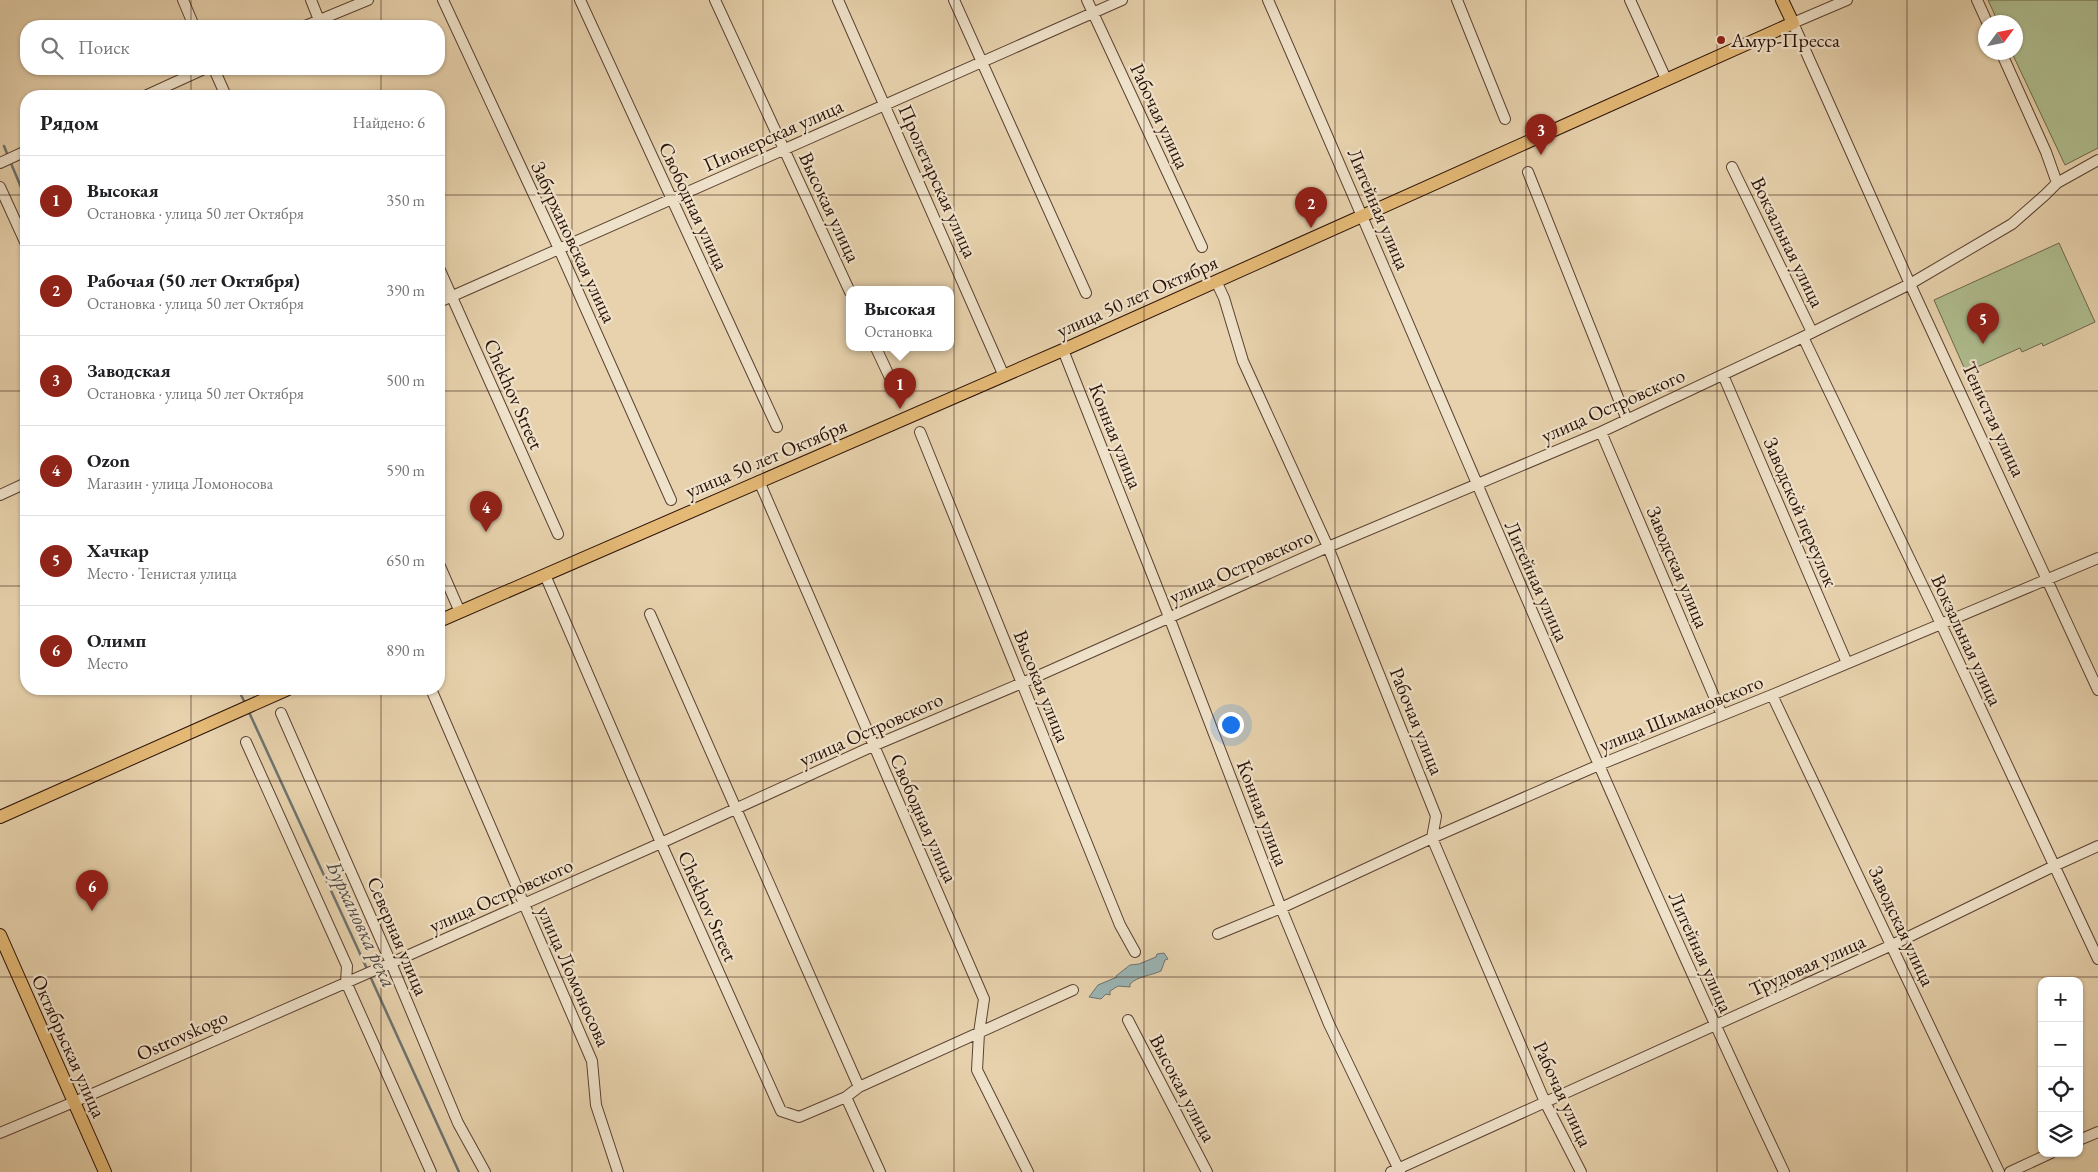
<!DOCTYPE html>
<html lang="ru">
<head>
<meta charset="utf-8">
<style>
  :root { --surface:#fff; --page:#f2f2f2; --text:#202124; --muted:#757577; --line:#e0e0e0; --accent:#8f2418 }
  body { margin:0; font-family:"EB Garamond",serif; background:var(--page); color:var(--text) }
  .controls { position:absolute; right:15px; bottom:15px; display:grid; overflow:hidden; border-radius:10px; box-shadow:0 1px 4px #0004 }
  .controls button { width:45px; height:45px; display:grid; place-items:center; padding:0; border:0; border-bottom:1px solid var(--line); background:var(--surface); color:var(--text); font:25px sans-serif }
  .compass { position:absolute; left:1978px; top:15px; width:45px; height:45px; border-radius:50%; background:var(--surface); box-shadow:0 1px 4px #0004; rotate:57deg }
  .you { position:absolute; left:1230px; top:724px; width:18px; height:18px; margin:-12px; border:4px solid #fff; border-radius:50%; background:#1a73e8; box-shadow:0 0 0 8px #1a73e833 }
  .badge { display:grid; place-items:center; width:32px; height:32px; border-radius:50%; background:var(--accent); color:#fff; font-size:16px; font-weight:700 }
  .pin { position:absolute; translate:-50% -41px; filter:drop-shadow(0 1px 2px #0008) }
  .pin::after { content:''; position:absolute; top:26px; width:18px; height:15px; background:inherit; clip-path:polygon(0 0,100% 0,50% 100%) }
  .popup { position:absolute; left:846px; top:286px; width:108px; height:65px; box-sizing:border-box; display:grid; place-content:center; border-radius:10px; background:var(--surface); filter:drop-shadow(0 1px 4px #0005); font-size:16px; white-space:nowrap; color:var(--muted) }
  .popup b { font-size:19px; color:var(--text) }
  .popup::after { content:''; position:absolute; left:50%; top:100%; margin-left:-10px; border:10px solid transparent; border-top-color:var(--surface) }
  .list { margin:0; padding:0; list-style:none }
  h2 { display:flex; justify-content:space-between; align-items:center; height:65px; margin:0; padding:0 20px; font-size:21px }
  h2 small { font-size:16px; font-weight:400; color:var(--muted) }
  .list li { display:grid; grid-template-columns:32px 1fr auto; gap:15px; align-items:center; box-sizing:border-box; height:90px; padding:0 20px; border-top:1px solid var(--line) }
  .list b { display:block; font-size:19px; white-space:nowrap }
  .list p { margin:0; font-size:16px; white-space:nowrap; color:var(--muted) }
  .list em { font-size:16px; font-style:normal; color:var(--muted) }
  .icon { flex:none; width:28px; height:28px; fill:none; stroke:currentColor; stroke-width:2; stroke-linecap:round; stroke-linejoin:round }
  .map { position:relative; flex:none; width:2098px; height:1172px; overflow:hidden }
  .search { position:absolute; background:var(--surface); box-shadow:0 1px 4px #0004; left:20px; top:20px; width:425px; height:55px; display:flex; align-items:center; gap:12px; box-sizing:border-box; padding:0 18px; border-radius:20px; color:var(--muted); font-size:19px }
  .panel { position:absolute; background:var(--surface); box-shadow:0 1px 4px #0004; left:20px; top:90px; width:425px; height:605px; border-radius:20px }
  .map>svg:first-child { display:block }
  .green { fill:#afbd8f; stroke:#6d674c }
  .water { fill:#9bb5b5; stroke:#6e7370 }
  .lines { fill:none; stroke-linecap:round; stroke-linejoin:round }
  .stream { stroke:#6e7370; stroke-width:2.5 }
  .minor-casing { stroke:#5a4131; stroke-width:12 }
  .major-casing { stroke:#2b1108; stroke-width:14 }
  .minor { stroke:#efe2ca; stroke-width:10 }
  .major { stroke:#e4b976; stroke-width:12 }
  .grid { fill:none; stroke:#2b1108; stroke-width:1; stroke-opacity:0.55 }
  .poi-dot { fill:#8f2418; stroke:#efe2ca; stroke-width:2 }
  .labels { text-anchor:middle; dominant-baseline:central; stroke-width:4.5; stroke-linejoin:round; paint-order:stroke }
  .poi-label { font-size:20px; fill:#2b1108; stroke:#efe2ca; text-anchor:start }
  .street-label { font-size:20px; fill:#2b1108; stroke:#efe2ca }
  .water-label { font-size:21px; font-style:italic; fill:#524a45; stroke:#efe2ca }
</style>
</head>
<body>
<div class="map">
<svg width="2098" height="1172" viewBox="0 0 2098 1172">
  <rect width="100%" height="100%" fill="#e7d2ad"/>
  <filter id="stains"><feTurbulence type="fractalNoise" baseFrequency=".004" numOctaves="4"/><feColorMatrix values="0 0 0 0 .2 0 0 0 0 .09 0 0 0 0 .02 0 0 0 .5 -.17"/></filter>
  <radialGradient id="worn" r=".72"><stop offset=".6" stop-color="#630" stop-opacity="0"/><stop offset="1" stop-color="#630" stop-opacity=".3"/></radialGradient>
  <!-- green -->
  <path class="green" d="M1988,0H2098V148L2065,165L2012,53L2016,52V22H1998Z
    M2059,243L2095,322L2043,346L2042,343L2022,352L2020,348L1966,372L1934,300Z"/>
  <!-- water -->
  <path class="water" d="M1164,953L1168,959L1165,960L1161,971C1150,976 1138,976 1130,984V987L1118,986L1110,991V995L1106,994L1101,999L1089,997L1098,985L1117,977L1116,976L1130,965L1139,964L1156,957L1157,954Z"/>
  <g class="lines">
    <!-- stream -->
    <path class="stream" d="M4,146L8,156
      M10,161L26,199
      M238,689L245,703
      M248,710L368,971
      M370,976L459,1172"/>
    <!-- minor casing -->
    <g class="minor-casing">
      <path id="minor" d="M183,0L194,26
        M311,0L319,20
        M443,0L559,249L671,500
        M580,0L777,427
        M715,0L850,292
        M838,0L1004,376
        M954,0L1086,293
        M1087,0L1202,247
        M1268,0C1440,391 1601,786 1784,1172
        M1457,0L1505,119
        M1630,0L1666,79
        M1847,0L1793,23L1910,284L2098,690
        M1977,0L1987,22
        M305,26L368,0
        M2001,52L2046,152L2057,183
        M214,69L226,96
        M145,96L204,69
        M0,163L26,151
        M1732,167L1812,332
        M1528,172L1627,420
        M0,187L26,244
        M439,268L558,534
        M1216,281L1224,298L1243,361L1328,547L1436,816L1432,838L1545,1102L1581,1172
        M439,302L1122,0
        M1803,337L1941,624L2098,959
        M876,348L892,382
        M1063,350L1169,617L1281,908L1329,1024L1400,1172
        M1723,375L1847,663
        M920,432L1120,925L1135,952
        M1601,432L1722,715
        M759,481L984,999L979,1033L977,1070L1028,1172
        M0,495L26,483
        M439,564L460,612
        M545,575L665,852L781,1111L799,1117L846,1097L880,1172
        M650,614L859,1087
        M431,689L592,1061L596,1105L618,1172
        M1772,695L1999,1172
        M281,713L391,963L458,1123L485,1172
        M246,742L347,966L346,982L431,1172
        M1218,934L1281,908L1432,838L1599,765L1772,695L2098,558
        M1128,1020L1207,1172
        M846,1097L859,1087L1073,990
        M0,1133L74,1102L391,963L661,843L873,746L1022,683L1328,547L1601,432L1803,337L1910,284L2012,224L2045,195L2057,183L2098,160
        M2079,1140L2098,1132
        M1391,1172L1892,945L2054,866L2098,846
        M2010,1172L2051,1153"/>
    </g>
    <!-- major casing -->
    <g class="major-casing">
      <path id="major" d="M439,621L1063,350L1793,23L1782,0
        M0,817L288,689
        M0,935L105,1172"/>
    </g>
    <!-- minor -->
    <use href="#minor" class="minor"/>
    <!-- major -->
    <use href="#major" class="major"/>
  </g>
  <!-- grid -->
  <path class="grid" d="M191,0V26M381,0V26M572,0V1172M763,0V1172M954,0V1172M1144,0V1172M1335,0V1172M1526,0V1172M1717,0V1172M1907,0V1172M191,69V96M381,69V96M0,195H26M439,195H2098M0,391H26M439,391H2098M0,586H26M439,586H2098M191,689V1172M381,689V1172M0,781H2098M0,977H2098"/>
  <!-- markers -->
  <circle class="poi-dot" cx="1721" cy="40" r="5"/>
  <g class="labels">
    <!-- poi labels -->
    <g class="poi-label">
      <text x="1731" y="40">Амур-Пресса</text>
    </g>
    <!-- street labels -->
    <g class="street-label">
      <text transform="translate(1160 116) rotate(65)">Рабочая улица</text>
      <text transform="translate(773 135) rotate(-24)">Пионерская улица</text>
      <text transform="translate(938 181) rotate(66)">Пролетарская улица</text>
      <text transform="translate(694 206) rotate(65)">Свободная улица</text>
      <text transform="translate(830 207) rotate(65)">Высокая улица</text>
      <text transform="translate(1379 209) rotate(67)">Литейная улица</text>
      <text transform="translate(574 242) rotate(65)">Забурхановская улица</text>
      <text transform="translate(1788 242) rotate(64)">Вокзальная улица</text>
      <text transform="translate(1137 296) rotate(-24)">улица 50 лет Октября</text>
      <text transform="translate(514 394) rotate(66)">Chekhov Street</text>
      <text transform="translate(1613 405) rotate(-24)">улица Островского</text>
      <text transform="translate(1994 419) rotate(65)">Тенистая улица</text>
      <text transform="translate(1116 436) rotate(68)">Конная улица</text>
      <text transform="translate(766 458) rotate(-23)">улица 50 лет Октября</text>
      <text transform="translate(1801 512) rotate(67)">Заводской переулок</text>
      <text transform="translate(1241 566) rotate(-24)">улица Островского</text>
      <text transform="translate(1678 567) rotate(67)">Заводская улица</text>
      <text transform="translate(1537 581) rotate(66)">Литейная улица</text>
      <text transform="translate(1967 640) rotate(65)">Вокзальная улица</text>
      <text transform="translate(1042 686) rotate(68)">Высокая улица</text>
      <text transform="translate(1681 713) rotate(-22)">улица Шимановского</text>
      <text transform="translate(1417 721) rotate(68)">Рабочая улица</text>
      <text transform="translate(871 729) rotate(-24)">улица Островского</text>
      <text transform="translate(1263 813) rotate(69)">Конная улица</text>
      <text transform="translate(924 818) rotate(66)">Свободная улица</text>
      <text transform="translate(501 895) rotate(-24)">улица Островского</text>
      <text transform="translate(708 906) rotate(66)">Chekhov Street</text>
      <text transform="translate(1902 926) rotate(65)">Заводская улица</text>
      <text transform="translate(398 936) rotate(67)">Северная улица</text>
      <text transform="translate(1701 952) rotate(66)">Литейная улица</text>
      <text transform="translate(1807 965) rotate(-24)">Трудовая улица</text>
      <text transform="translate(574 976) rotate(66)">улица Ломоносова</text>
      <text transform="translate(182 1035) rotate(-24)">Ostrovskogo</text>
      <text transform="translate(69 1046) rotate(66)">Октябрьская улица</text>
      <text transform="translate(1183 1088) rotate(62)">Высокая улица</text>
      <text transform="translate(1563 1094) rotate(65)">Рабочая улица</text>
    </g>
    <!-- water labels -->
    <g class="water-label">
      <text transform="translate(362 924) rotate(65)">Бурхановка река</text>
    </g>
  </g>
  <rect width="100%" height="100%" filter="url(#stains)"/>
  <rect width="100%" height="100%" fill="url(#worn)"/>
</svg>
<div class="controls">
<button>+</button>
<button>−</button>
<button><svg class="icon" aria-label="locate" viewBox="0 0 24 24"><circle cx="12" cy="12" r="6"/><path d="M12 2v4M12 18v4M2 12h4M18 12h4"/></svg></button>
<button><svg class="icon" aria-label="layers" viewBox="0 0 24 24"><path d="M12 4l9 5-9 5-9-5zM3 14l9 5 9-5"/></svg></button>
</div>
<svg class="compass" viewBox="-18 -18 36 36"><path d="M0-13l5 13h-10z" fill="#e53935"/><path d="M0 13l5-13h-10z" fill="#757577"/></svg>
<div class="you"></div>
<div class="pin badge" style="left:900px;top:409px">1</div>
<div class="popup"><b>Высокая</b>Остановка</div>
<div class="pin badge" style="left:1311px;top:228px">2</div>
<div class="pin badge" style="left:1541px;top:155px">3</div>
<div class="pin badge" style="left:486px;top:532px">4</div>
<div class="pin badge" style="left:1983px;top:344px">5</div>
<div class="pin badge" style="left:92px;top:911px">6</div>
<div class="search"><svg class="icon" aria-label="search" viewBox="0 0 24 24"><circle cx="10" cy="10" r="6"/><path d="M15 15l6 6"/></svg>Поиск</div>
<section class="panel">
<h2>Рядом<small>Найдено: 6</small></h2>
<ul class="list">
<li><span class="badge">1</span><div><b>Высокая</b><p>Остановка · улица 50 лет Октября</p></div><em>350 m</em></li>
<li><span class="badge">2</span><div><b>Рабочая (50 лет Октября)</b><p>Остановка · улица 50 лет Октября</p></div><em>390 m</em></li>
<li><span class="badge">3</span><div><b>Заводская</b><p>Остановка · улица 50 лет Октября</p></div><em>500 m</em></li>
<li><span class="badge">4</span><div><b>Ozon</b><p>Магазин · улица Ломоносова</p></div><em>590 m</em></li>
<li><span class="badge">5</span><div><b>Хачкар</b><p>Место · Тенистая улица</p></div><em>650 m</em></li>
<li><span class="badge">6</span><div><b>Олимп</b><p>Место</p></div><em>890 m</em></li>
</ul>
</section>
</div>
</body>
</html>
